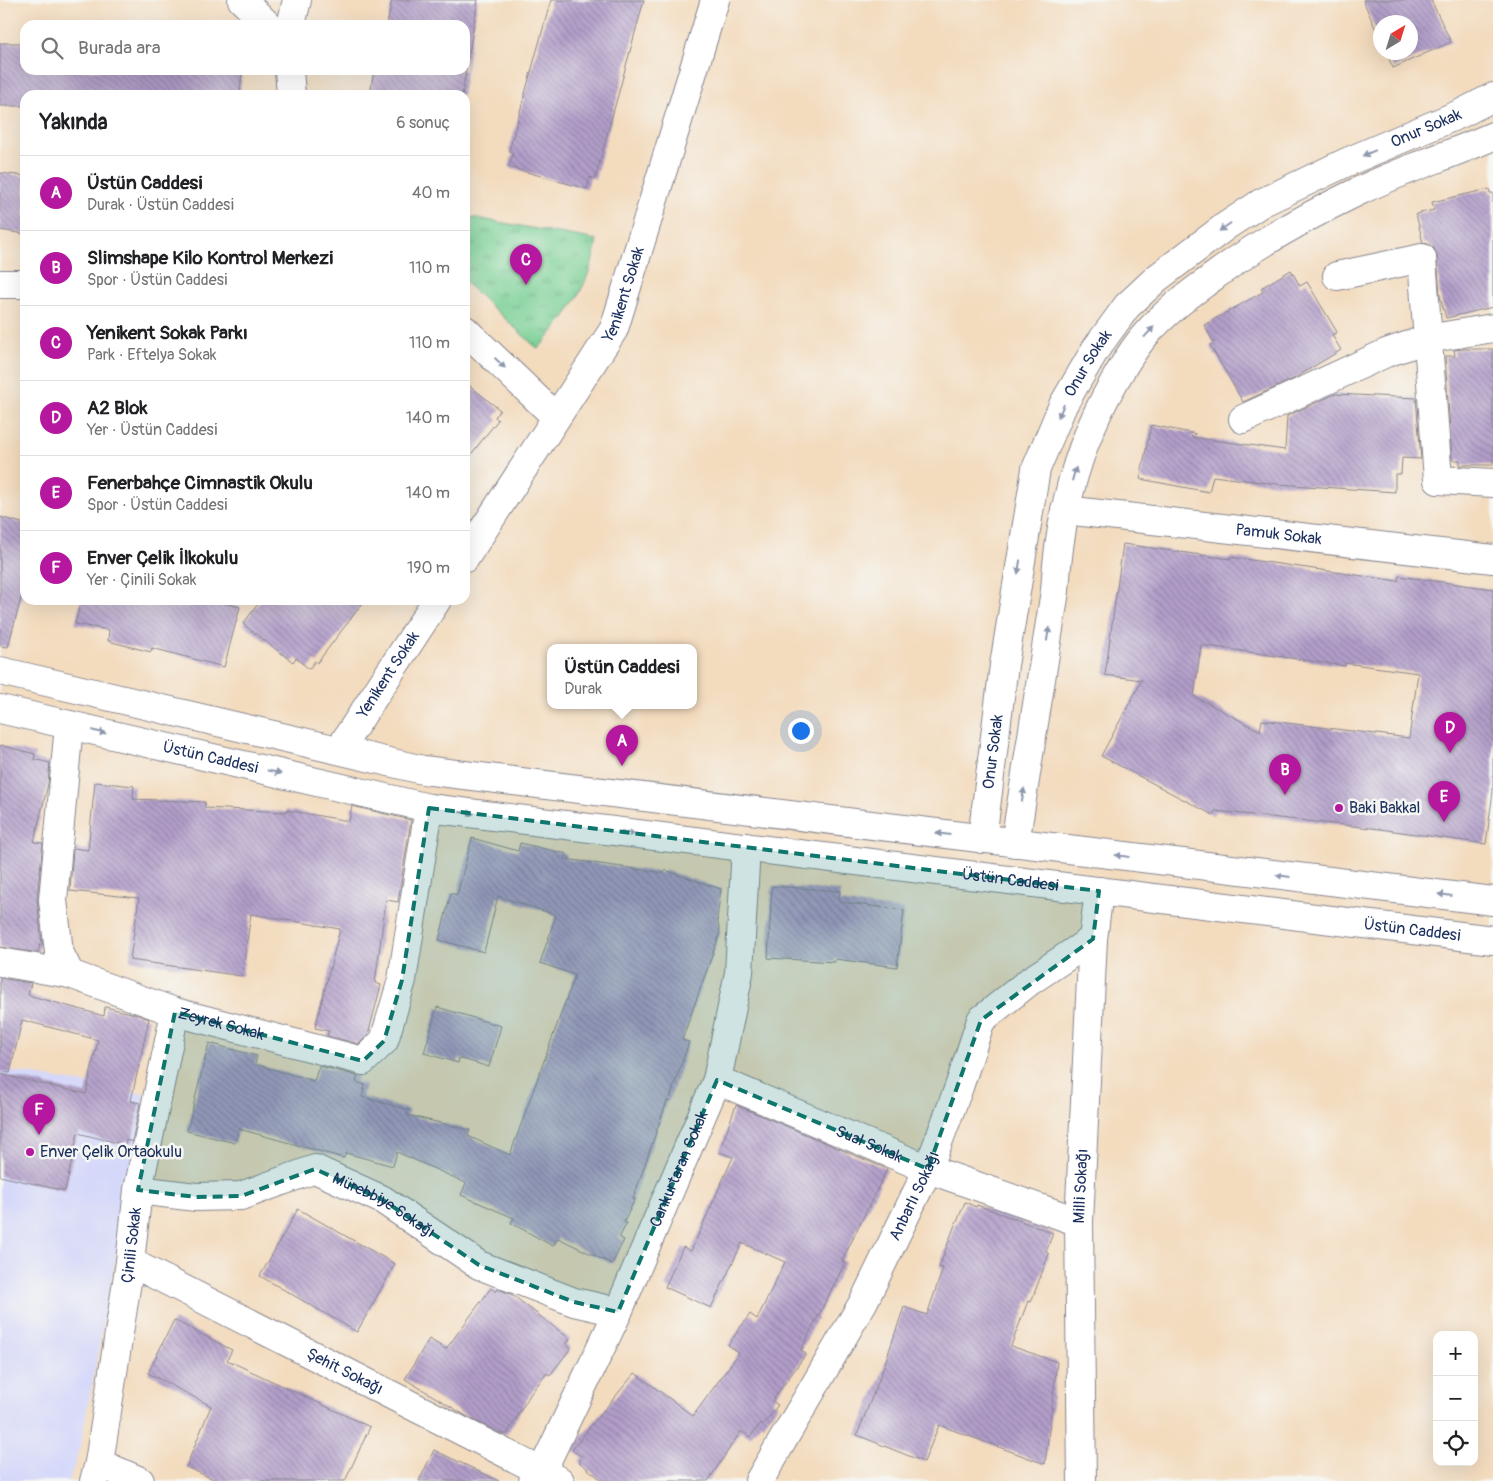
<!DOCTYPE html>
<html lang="tr">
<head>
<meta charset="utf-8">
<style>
  :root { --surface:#fff; --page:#f6f6f6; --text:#202124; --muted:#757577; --line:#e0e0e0; --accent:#b5179e }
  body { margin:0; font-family:Pangolin,sans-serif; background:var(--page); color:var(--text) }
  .controls { position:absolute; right:15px; bottom:15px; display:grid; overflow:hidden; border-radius:10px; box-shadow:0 5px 20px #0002 }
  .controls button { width:45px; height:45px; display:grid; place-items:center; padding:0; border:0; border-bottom:1px solid var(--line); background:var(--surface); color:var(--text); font:25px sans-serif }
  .compass { position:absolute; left:1373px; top:15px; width:45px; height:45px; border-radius:50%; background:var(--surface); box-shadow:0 5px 20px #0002; rotate:38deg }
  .you { position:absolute; left:800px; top:730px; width:18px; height:18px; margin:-12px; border:4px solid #fff; border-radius:50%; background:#1a73e8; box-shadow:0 0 0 8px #1a73e833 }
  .badge { display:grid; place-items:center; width:32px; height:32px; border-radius:50%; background:var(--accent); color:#fff; font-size:16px; font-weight:700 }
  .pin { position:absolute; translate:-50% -41px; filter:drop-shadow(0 1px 2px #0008) }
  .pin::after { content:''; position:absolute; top:26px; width:18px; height:15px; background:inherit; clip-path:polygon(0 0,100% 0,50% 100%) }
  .popup { position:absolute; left:547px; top:644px; width:150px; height:65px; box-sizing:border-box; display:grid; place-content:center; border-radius:10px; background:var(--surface); filter:drop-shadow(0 1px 4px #0005); font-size:16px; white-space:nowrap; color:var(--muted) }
  .popup b { font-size:19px; color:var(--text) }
  .popup::after { content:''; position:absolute; left:50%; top:100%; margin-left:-10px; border:10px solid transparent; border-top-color:var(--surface) }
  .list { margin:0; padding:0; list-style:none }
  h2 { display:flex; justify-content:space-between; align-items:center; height:65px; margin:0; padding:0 20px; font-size:21px }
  h2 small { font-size:16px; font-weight:400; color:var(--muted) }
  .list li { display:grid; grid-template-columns:32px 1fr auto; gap:15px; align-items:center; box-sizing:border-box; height:75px; padding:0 20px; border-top:1px solid var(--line) }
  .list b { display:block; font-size:19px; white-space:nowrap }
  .list p { margin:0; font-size:16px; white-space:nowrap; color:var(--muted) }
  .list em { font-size:16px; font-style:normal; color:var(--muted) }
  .icon { flex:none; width:28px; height:28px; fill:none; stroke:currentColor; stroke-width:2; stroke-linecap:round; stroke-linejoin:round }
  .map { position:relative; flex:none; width:1493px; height:1481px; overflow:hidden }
  .search { position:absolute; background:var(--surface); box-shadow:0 5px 20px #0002; left:20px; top:20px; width:450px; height:55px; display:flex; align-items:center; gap:12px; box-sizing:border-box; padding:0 18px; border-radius:15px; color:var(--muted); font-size:19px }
  .panel { position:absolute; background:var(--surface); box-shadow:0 5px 20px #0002; left:20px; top:90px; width:450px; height:515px; border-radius:15px }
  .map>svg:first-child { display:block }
  .built { fill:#d5d8f9 }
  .grass { fill:url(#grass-tufts); stroke:#4a807a }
  .building { fill:url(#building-back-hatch); fill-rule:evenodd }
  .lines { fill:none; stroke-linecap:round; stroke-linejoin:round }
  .minor-casing { stroke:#87858e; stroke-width:30 }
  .tertiary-casing { stroke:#87858e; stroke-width:30 }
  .minor { stroke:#fff; stroke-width:28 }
  .tertiary { stroke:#fff; stroke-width:28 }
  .oneway { fill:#8d97ae }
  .marked { fill:#0f766e; fill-opacity:0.2; stroke:#0f766e; stroke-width:4; stroke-dasharray:10 6; stroke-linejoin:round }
  .poi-dot { fill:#b5179e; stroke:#f6f6f2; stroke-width:2 }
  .labels { text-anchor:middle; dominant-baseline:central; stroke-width:5; stroke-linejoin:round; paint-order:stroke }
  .street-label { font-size:16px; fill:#1b2f5e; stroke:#f6f6f2 }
  .poi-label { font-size:16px; fill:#1b2f5e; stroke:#f6f6f2; text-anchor:start }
</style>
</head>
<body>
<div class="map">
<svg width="1493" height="1481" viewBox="0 0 1493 1481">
  <defs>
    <pattern id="grass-tufts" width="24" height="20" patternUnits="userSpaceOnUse" patternTransform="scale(1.25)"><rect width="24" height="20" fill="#7ad095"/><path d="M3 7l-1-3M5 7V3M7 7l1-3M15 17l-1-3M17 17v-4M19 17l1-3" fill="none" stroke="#63a97d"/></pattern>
    <pattern id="building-back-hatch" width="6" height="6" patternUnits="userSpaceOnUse" patternTransform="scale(1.25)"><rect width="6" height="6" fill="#b29ec9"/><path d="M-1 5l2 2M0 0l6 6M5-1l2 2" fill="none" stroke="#9081a6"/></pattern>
  </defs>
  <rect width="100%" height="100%" fill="#f6f6f2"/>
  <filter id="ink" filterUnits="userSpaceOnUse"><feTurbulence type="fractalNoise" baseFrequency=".02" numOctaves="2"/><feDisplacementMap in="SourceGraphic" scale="10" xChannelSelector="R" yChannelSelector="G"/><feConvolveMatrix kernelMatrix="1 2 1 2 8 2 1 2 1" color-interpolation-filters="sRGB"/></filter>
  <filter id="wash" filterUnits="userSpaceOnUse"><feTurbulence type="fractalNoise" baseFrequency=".0096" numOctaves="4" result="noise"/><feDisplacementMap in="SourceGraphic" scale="20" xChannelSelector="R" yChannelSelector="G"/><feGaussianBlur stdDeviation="1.12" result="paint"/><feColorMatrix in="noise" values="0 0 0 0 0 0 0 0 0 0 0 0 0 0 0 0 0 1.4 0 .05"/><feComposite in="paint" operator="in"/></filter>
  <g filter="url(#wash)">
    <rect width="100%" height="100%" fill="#f3dbbe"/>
    <!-- built -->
    <path class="built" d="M0,1069L146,1094L80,1449L69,1481H0Z"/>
    <!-- grass -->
    <path class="grass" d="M465,216L597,240C590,285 568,316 538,349L465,282Z"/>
    <g id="blocks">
      <!-- building -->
      <path class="building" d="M392,0H478L462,95H370L374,70H465V25H387Z
        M551,0H644L595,179L590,177L587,189L509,167L513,153L509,151Z
        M1363,0H1431L1451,42L1393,68L1386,52H1410V22H1380V39Z
        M0,43H25V70H242L240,95H25V106H0Z
        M0,173L25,176V234L0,230Z
        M1489,189L1490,193H1493V307L1446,318L1440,296L1437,256L1434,248L1428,244L1423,243L1416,214L1434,210L1432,202Z
        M1291,270L1300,286L1307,282L1337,332L1332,335L1341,350L1293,379L1243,402L1210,345L1214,343L1204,325L1263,292L1261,288Z
        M1464,349H1493V465H1460V460H1452L1445,356H1455L1454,350Z
        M465,382L500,410L495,417L498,420L465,462Z
        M1335,394L1416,398L1421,459L1402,458L1401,474H1395V492L1277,484L1213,476L1209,492L1140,479L1151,425L1196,434L1191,437L1285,450L1287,416Z
        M0,517L25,524V583L8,647L0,646Z
        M1123,544L1230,559V557L1398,581L1399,576L1493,589V791L1486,844L1380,829L1215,811L1213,815L1101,756L1142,680L1105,675ZM1201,645L1345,666V663L1418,673L1409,738L1262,720L1260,731L1194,696Z
        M81,600H212L240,607L224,667L152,648L151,652L108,641L109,630L75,624Z
        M261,600H365L317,663L315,661L309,669L296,658L293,662L243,624Z
        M0,745L35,754L34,759L50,763L48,784L34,842L43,843L37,899L42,945L40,944L38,953L0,947Z
        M95,782L134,786L133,799L205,802V808L286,812V810L349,821L352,806L411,820L398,902L386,900L375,983L381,985L368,1035L359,1044L327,1036L329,1031L315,1028L340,929L251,914L242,976L130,960L139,898L70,891L73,848L88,850Z
        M472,838L518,851L520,843L567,854L565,859L664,873L665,870L721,889L717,918L720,933L682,1040L689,1042L669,1101H667L633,1199H635L624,1222L627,1223L619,1238L624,1240L612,1264L558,1238L553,1246L511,1223L514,1218L461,1195L466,1183L397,1152L393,1166L346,1153L344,1158L239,1129L235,1143L187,1131L209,1043L257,1056L255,1064L314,1081L319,1066L358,1076L356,1082L365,1085L362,1097L409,1110L407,1115L470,1130L468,1136L510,1155L575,975L540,963L556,915L498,896L484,952L439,940L451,893L457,895Z
        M772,886L840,891L839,902L904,910L897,967L835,959V962L768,958Z
        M0,978L31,983L28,995L104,1016L105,1007L135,1014L149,1019L131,1101L140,1103L132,1142L126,1140L125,1145L78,1133L65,1191L0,1176V1074L86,1094L98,1040L22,1020L10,1073L0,1072Z
        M437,1007L501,1026L489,1067L459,1058L458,1063L424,1053Z
        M736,1105L887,1169L842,1261L845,1263L801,1350L806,1354L772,1401L778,1405L763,1425L761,1423L750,1437L741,1431L708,1481H603L579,1462L582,1457L572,1450L588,1429L635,1373L693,1416L739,1353L728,1345L750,1314L757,1319L785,1262L742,1243L711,1308L665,1287L683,1247L691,1251L733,1157L719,1152Z
        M965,1202L976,1207L977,1205L1053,1233L1046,1252L1049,1254L1031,1302L1028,1301L1011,1346L1057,1362L1045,1464L939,1425L924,1462L857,1435L882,1372L904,1307L927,1315L943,1268L939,1267L956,1222H957Z
        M298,1209L395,1264L357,1332L260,1276Z
        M491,1288L496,1292L498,1289L511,1294L570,1339L566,1345L571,1348L550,1375L547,1373L531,1393L507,1434H502L468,1417L405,1379L429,1339L446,1349Z
        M174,1320L232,1350L227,1360L370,1427L345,1481H218L186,1467L211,1406L148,1373Z
        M434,1450L499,1481H419Z"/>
    </g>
  </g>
  <g filter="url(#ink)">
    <use href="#blocks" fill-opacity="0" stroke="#87858e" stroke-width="1"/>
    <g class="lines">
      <!-- minor casing -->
      <g class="minor-casing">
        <g id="minor">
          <path d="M242,0L268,25"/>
          <path d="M1337,276L1422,258L1438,480L1493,483"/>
          <path d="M0,284H25"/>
          <path d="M1243,419L1386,353L1427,339L1493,328"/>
          <path id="s1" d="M1065,510L1493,559"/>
          <path id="s2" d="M69,725L53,900L59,952L70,974L175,1012L363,1061L384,1041L402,980L429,808"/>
          <path d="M0,962L70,974"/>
          <path id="s3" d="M717,1080L928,1169L1079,1222"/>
          <path id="s4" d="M138,1190L196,1197L241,1196L315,1169L383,1200L479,1265L574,1302L618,1312"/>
          <path id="s5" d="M130,1262L560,1481"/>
          <path d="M99,1463L140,1481"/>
          <path id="s6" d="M94,1481L99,1463L130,1262L138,1190L175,1012"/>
          <path id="s7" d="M533,1481L542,1471L618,1312L717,1080L739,973L746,847"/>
          <path id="s8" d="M759,1481L864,1301L928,1169L959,1087L981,1020L1030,981L1093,939"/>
          <path id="s9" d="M1082,1481L1079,1222L1093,939L1099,891"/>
        </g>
      </g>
      <!-- tertiary casing -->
      <g class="tertiary-casing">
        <g id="tertiary">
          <path d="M291,25L297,0"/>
          <path d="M289,70L291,95"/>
          <path d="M465,330L556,417"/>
          <path id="s10" d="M465,558L614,329L715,0"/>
          <path d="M0,671L423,770L1493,901"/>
          <path id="s11" d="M0,709L429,808L1493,940"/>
          <path id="s12" d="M339,750L437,600"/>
          <path id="s13" d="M982,839L1004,665L1036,469L1063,405L1095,350L1127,306L1157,278L1226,226L1261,203L1347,162L1462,113L1493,97"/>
          <path d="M1015,843L1055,591C1059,517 1076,447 1114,382C1124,365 1134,347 1148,332C1165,313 1184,298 1205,283C1252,247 1303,218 1357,192C1401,170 1448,156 1493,136"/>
        </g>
      </g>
      <!-- minor -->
      <use href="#minor" class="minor"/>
      <!-- tertiary -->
      <use href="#tertiary" class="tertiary"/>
    </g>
    <!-- one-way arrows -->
    <defs><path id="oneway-solid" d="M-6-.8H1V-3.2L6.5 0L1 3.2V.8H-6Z" transform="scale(1.25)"/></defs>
    <g class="oneway">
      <use href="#oneway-solid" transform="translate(1369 153) rotate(157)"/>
      <use href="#oneway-solid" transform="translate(1225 227) rotate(145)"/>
      <use href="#oneway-solid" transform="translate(1149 332) rotate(-48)"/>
      <use href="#oneway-solid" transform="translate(500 363) rotate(44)"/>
      <use href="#oneway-solid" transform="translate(1061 411) rotate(114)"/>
      <use href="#oneway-solid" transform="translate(1074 474) rotate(-74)"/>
      <use href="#oneway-solid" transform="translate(1019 567) rotate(99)"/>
      <use href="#oneway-solid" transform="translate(1048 634) rotate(-81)"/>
      <use href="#oneway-solid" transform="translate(99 732) rotate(13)"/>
      <use href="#oneway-solid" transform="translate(274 772) rotate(13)"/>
      <use href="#oneway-solid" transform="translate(1023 795) rotate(-81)"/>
      <use href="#oneway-solid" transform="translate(467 813) rotate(7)"/>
      <use href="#oneway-solid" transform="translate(628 833) rotate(7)"/>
      <use href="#oneway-solid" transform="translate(943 834) rotate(-173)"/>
      <use href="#oneway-solid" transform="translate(1122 856) rotate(-173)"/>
      <use href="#oneway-solid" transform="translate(1283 876) rotate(-173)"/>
      <use href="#oneway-solid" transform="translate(1445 895) rotate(-173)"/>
    </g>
  </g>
  <!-- marked area -->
  <path class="marked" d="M429,808L1099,891L1093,939L981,1020L928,1169L717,1080L618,1312L574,1302L479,1265L383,1200L315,1169L241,1196L196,1197L138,1190L175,1012L363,1061L384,1041L402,980Z"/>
  <!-- markers -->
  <g class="poi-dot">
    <circle cx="1339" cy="808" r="5"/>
    <circle cx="30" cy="1152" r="5"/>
  </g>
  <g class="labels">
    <!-- street labels -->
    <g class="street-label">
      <text stroke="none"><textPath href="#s13" startOffset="912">Onur Sokak</textPath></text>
      <text stroke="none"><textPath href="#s10" startOffset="309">Yenikent Sokak</textPath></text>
      <text stroke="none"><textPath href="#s13" startOffset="492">Onur Sokak</textPath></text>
      <text stroke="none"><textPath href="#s1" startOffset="215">Pamuk Sokak</textPath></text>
      <text stroke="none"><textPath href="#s12" startOffset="90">Yenikent Sokak</textPath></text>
      <text stroke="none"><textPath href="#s13" startOffset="88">Onur Sokak</textPath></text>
      <text stroke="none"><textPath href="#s11" startOffset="216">Üstün Caddesi</textPath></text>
      <text stroke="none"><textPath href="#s11" startOffset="1026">Üstün Caddesi</textPath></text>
      <text stroke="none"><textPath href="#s11" startOffset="1431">Üstün Caddesi</textPath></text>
      <text stroke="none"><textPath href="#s2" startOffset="412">Zeyrek Sokak</textPath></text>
      <text stroke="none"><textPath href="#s3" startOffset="165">Sual Sokak</textPath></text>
      <text stroke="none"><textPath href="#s7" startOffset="345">Cankurtaran Sokak</textPath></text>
      <text stroke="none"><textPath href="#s9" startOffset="295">Milli Sokağı</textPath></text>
      <text stroke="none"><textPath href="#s8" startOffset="325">Anbarlı Sokağı</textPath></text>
      <text stroke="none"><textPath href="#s4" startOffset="260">Mürebbiye Sokağı</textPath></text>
      <text stroke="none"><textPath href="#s6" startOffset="239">Çinili Sokak</textPath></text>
      <text stroke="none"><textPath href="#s5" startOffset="241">Şehit Sokağı</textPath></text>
    </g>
    <!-- poi labels -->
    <g class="poi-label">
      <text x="1349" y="808">Baki Bakkal</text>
      <text x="40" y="1152">Enver Çelik Ortaokulu</text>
    </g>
  </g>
</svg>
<div class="controls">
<button>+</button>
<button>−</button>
<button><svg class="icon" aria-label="locate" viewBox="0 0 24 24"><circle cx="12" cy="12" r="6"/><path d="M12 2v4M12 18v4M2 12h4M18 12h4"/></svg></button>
</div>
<svg class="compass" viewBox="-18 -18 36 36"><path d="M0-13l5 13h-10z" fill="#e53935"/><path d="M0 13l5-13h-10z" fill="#757577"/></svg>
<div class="you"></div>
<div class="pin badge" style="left:622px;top:766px">A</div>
<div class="popup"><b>Üstün Caddesi</b>Durak</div>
<div class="pin badge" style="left:1285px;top:795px">B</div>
<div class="pin badge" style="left:526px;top:285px">C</div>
<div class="pin badge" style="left:1450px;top:753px">D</div>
<div class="pin badge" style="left:1444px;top:822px">E</div>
<div class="pin badge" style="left:39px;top:1135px">F</div>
<div class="search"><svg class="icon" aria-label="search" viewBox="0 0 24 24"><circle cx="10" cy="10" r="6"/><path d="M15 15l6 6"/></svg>Burada ara</div>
<section class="panel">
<h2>Yakında<small>6 sonuç</small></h2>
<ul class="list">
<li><span class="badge">A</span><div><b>Üstün Caddesi</b><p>Durak · Üstün Caddesi</p></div><em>40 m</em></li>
<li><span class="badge">B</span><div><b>Slimshape Kilo Kontrol Merkezi</b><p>Spor · Üstün Caddesi</p></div><em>110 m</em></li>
<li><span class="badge">C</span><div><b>Yenikent Sokak Parkı</b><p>Park · Eftelya Sokak</p></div><em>110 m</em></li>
<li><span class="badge">D</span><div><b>A2 Blok</b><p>Yer · Üstün Caddesi</p></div><em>140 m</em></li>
<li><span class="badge">E</span><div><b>Fenerbahçe Cimnastik Okulu</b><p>Spor · Üstün Caddesi</p></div><em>140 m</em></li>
<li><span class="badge">F</span><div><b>Enver Çelik İlkokulu</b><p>Yer · Çinili Sokak</p></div><em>190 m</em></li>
</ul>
</section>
</div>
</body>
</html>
